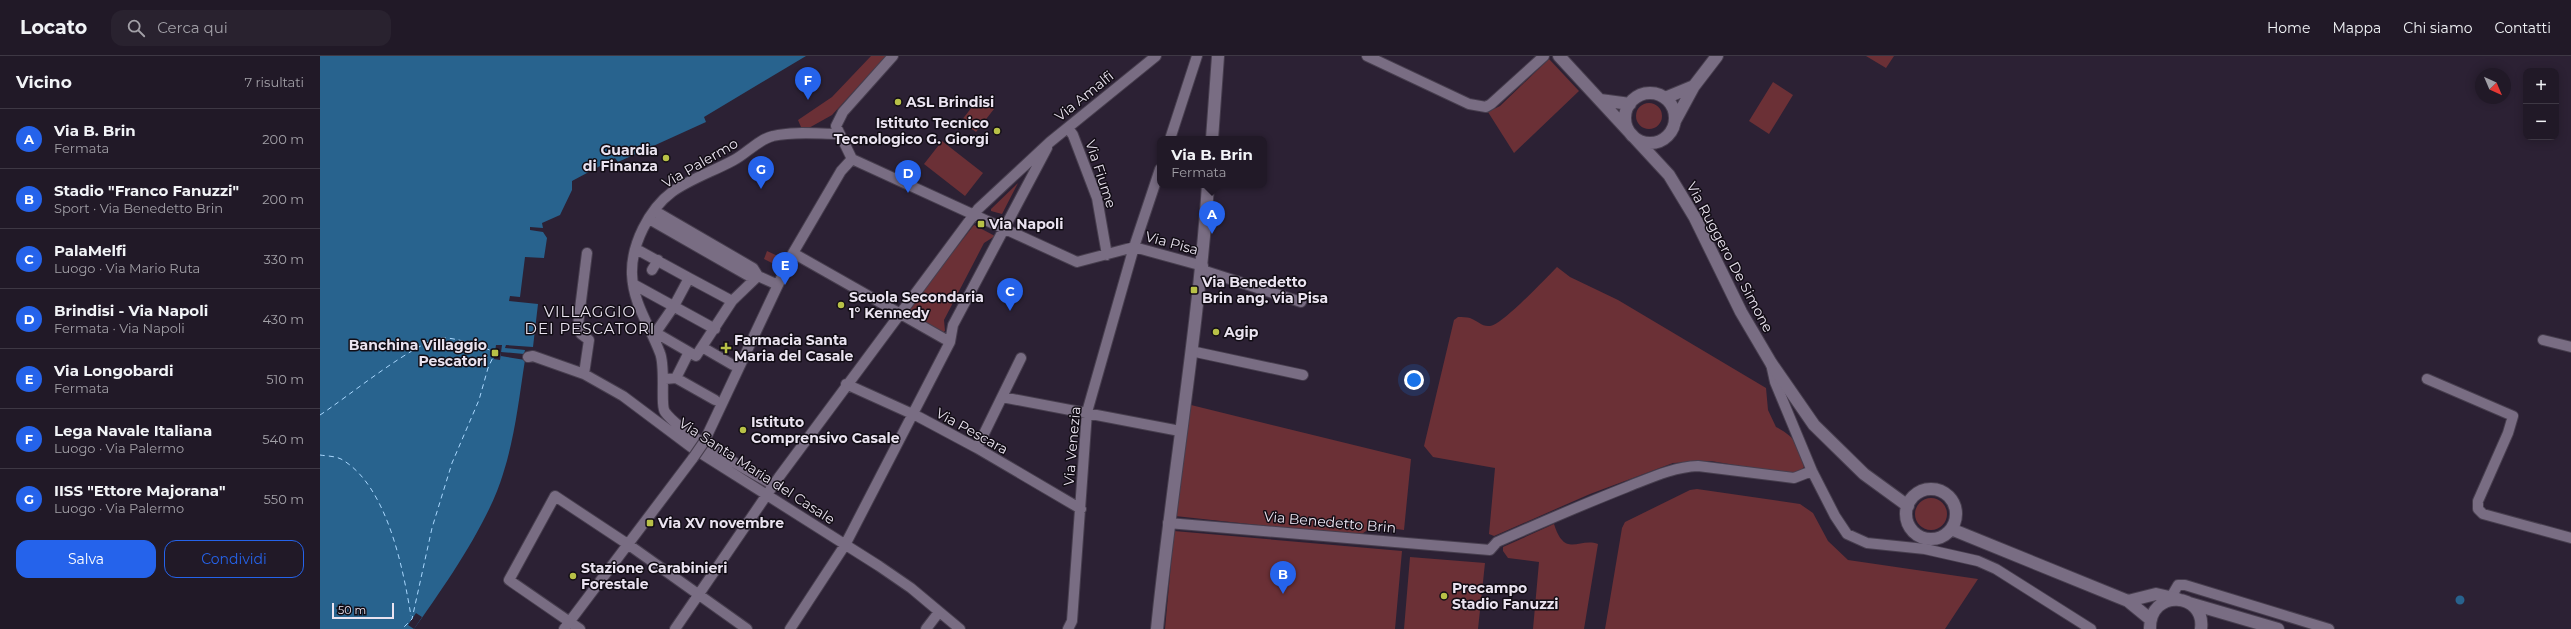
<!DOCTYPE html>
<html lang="it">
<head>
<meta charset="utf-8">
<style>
  :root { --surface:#211927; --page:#29222f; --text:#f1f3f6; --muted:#a2a0a7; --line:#3e3844; --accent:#2563eb }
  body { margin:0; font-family:Montserrat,sans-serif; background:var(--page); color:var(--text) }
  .controls { position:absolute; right:12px; top:12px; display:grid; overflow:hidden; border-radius:8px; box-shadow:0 2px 10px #0003 }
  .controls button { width:36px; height:36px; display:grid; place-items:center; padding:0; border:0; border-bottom:1px solid var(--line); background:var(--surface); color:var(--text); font:20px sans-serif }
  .compass { position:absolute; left:2155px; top:12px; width:36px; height:36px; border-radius:50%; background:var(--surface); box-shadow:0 2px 10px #0003; rotate:136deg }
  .scale { position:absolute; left:12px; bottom:10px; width:62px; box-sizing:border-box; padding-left:4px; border:2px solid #eae3f0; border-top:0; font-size:11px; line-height:14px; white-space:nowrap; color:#eae3f0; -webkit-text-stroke:3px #120d15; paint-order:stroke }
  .you { position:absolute; left:1094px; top:324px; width:14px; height:14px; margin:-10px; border:3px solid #fff; border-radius:50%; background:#1a73e8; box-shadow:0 0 0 6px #1a73e833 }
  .badge { display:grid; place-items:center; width:26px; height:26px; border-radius:50%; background:var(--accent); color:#fff; font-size:13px; font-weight:700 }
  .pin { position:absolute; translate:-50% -33px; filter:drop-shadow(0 1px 2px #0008) }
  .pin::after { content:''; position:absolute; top:21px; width:14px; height:12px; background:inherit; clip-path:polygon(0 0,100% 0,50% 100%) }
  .popup { position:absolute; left:837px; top:80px; width:110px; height:52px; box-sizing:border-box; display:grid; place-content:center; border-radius:8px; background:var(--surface); filter:drop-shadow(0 1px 3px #0005); font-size:13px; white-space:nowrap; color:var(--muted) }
  .popup b { font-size:15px; color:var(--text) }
  .popup::after { content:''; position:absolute; left:50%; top:100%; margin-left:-8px; border:8px solid transparent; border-top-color:var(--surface) }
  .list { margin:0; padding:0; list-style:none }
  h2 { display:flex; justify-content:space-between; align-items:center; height:52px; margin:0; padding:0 16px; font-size:17px }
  h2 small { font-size:13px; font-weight:400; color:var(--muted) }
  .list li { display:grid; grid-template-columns:26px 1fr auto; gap:12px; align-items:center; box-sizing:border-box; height:60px; padding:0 16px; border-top:1px solid var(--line) }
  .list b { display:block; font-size:15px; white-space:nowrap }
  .list p { margin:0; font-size:13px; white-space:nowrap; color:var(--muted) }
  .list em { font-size:13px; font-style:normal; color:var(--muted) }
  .actions { display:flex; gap:8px; padding:12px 16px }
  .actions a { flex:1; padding:9px 0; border:1px solid var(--accent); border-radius:12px; text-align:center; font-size:14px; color:var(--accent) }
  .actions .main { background:var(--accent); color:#fff }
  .icon { flex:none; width:22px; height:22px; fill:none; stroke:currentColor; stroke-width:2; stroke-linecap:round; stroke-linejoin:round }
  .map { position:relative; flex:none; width:2251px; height:573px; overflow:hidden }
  header { display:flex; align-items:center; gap:24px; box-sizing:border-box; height:56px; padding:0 20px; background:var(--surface); border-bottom:1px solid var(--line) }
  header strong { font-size:19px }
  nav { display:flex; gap:22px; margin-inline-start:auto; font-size:14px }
  .search { width:280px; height:36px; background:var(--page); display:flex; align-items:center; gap:10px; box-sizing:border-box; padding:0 14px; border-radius:12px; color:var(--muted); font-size:15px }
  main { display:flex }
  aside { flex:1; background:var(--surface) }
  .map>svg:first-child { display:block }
  .green { fill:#6b3036 }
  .water { fill:#28638e }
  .pier { fill:#2c2134 }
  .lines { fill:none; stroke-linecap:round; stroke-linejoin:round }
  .ferry { stroke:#a8d7fe; stroke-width:1; stroke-dasharray:5 4; stroke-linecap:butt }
  .street-casing { stroke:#473e4e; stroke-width:12 }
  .secondary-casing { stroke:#473e4e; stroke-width:14 }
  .street { stroke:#796d83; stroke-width:10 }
  .secondary { stroke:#796d83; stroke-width:12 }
  .street-bridge-casing { stroke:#473e4e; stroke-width:12; stroke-linecap:butt }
  .street-bridge { stroke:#796d83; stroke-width:10 }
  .poi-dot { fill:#b8c147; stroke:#120d15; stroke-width:1.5 }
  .labels { text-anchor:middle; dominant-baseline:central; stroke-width:3; stroke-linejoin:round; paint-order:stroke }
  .street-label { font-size:14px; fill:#eae3f0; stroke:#120d15 }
  .poi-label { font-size:14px; font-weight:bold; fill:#eae3f0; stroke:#120d15; text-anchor:start }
  .neighbourhood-label { font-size:15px; letter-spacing:1px; fill:#eae3f0; stroke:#120d15 }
</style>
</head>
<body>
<header>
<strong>Locato</strong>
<div class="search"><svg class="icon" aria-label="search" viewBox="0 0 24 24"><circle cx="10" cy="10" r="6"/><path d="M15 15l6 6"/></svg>Cerca qui</div>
<nav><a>Home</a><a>Mappa</a><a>Chi siamo</a><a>Contatti</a></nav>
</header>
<main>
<aside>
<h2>Vicino<small>7 risultati</small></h2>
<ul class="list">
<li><span class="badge">A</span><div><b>Via B. Brin</b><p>Fermata</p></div><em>200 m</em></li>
<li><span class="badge">B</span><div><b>Stadio &quot;Franco Fanuzzi&quot;</b><p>Sport · Via Benedetto Brin</p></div><em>200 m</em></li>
<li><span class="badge">C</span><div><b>PalaMelfi</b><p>Luogo · Via Mario Ruta</p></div><em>330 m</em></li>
<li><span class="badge">D</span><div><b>Brindisi - Via Napoli</b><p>Fermata · Via Napoli</p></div><em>430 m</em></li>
<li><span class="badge">E</span><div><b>Via Longobardi</b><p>Fermata</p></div><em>510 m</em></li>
<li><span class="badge">F</span><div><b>Lega Navale Italiana</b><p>Luogo · Via Palermo</p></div><em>540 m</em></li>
<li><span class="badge">G</span><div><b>IISS &quot;Ettore Majorana&quot;</b><p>Luogo · Via Palermo</p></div><em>550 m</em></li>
</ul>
<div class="actions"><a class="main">Salva</a><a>Condividi</a></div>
</aside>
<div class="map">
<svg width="2251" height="573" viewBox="0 0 2251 573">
  <rect width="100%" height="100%" fill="#2c2134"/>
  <!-- green -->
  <path class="green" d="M551,0H566L512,59L487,73L481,71L478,64L512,41Z
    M1546,0H1574L1566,12Z
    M1229,3L1259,35L1194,97L1168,56L1180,50Z
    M1453,26L1473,39L1449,78L1429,65Z
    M660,41L674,53L656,76L641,65Z
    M1316 60a13 13 0 1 1 26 0a13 13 0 1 1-26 0Z
    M622,85L663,117L645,140L604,108Z
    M698,127L682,158L671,155V153Z
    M654,169L675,180L664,187L624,264L625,275L622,277L586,256Z
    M447,195L460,201L456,209L444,203Z
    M1237,211L1250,221L1298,244L1446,332L1448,354L1456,371C1477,382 1477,389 1484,411L1480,416L1473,419L1391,405L1353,407L1270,438L1174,480L1169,478L1175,412L1113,401L1104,390L1134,264L1138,261C1142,261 1147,261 1150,262C1158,265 1162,271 1170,270C1182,269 1226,222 1237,211Z
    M871,349L1091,403L1084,474L1053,470L1039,480L855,460Z
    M1377,433L1480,448L1493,457L1508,485L1528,504L1658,523L1625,573H1285L1302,472L1305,466L1370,434Z
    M1595 458a16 16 0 1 1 32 0a16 16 0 1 1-32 0Z
    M1234,468C1245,503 1259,481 1278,488L1264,573H1213L1219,506L1188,502L1183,495V491Z
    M854,475L1082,495L1075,573H845Z
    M1090,501L1165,507L1158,573H1084Z"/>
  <!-- water -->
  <path class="water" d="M0,0H486L384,61L386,66L298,106L295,102L252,125V134L240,159L222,167L223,172L210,171V174L223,176L227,182L224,202L205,201L200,241L190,240L189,245L218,248L213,291L186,289L185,292L205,294L204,298L181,296V300L205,304C199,342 195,381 183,418C169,466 124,531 94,573H0Z
    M2135.5 544a4.5 4.5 0 1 1 9 0a4.5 4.5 0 1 1-9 0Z"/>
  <!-- pier -->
  <path class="pier" d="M176,289H182L180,304L174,303Z
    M96,557L102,561L94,573L88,569Z"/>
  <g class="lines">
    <!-- ferry -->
    <path class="ferry" d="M0,359C25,343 98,283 123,282C133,281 167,291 175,297L168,312L159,344L132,407L112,472L92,563L82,573
      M0,399C6,400 15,400 21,403C67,429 83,512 91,560"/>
    <!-- street casing -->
    <g class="street-casing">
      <path id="street" d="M573,0L523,56L516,70L532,103L757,206L814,191
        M1047,0L1149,48L1166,51L1171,48L1224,0
        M748,72L753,79L777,142L787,199
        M850,83L877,0
        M335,155L433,212L438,220
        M329,163L427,219L438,220L458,229
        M814,191L883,210
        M316,193L369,222L354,250L336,276
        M473,197L630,286
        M332,214L338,204
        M882,214L981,246
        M369,222L412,245
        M313,228L395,273
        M331,274L369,296L356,322L345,323
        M2223,284L2251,291
        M382,291L413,309
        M871,295L983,319
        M369,296L376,300L412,245L438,220
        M208,301L213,300L264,318L303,340L371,391L559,510L591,532L640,573
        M1451,308L1455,326L1492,415L1515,460L1527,478L1547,487L1605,493L1658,505L1676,513L1771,573
        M264,318L269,284L261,278L258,269L267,197
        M356,322L395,344
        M2107,323L2193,360L2188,377L2158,445V453L2163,458L2251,482
        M526,328L599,361L657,392L761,453
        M682,341L860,375
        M384,386L473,197L521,115L532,103
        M657,392L701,302
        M453,429C428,414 361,378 345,356C340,349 346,312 340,297C330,270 313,248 312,218C311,189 329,153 352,136C370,123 394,115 414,104C426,98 439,83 453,80C474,75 498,78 519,78
        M848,467L1170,494L1177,486C1220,467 1264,448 1307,431C1330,422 1353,411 1378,410L1474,422L1492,415
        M1851,541L1858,529H1865L2009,573
        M244,573L373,402
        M260,573L189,524L235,440L309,489L427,573
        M355,573L459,421L658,153L730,86L836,0
        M470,573L525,489L630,286L633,269L727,92
        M606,573L619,556
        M748,573L752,565L767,356L814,191L840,113"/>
    </g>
    <!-- secondary casing -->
    <g class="secondary-casing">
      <path id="secondary" d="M1239,0L1349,119L1375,162L1421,256L1451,307L1494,369L1544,418L1588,450
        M1305 62a25 25 0 1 1 50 0a25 25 0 1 1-50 0Z
        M1345,42L1374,30
        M1280,44L1310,48
        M1355,65L1374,30L1397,0
        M892,83L898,0
        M1586 458a25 25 0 1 1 50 0a25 25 0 1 1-50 0Z
        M1631,473L1808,545L1836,538L1858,543
        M1808,545L1830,563
        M1869,547L1958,573
        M837,573C852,425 878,278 888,129
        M1830,573C1829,532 1886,536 1881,573"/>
    </g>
    <!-- street -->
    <use href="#street" class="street"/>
    <!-- secondary -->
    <use href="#secondary" class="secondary"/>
    <!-- street-bridge casing -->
    <g class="street-bridge-casing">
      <path id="street-bridge" d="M373,402L384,386"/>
    </g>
    <!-- street-bridge -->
    <use href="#street-bridge" class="street-bridge"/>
  </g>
  <!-- markers -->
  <g class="poi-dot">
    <circle cx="578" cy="46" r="4"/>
    <circle cx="677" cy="75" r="4"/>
    <circle cx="346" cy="102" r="4"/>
    <rect x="657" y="164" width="8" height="8" rx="2"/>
    <rect x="870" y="230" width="8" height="8" rx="2"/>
    <circle cx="521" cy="249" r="4"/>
    <circle cx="896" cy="276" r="4"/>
    <path d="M404 286h4v4h4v4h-4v4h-4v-4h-4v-4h4z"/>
    <rect x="171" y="293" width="8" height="8" rx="2"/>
    <circle cx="423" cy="374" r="4"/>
    <rect x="326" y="463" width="8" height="8" rx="2"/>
    <circle cx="253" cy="520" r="4"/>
    <circle cx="1124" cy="540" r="4"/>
  </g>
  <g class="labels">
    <!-- street labels -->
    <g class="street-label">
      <text transform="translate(764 40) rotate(-39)">Via Amalfi</text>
      <text transform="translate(380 107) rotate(-30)">Via Palermo</text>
      <text transform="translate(781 118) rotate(72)">Via Fiume</text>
      <text transform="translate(852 187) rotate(15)">Via Pisa</text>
      <text transform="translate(1410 201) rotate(62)">Via Ruggero De Simone</text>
      <text transform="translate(652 375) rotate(29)">Via Pescara</text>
      <text transform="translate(752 390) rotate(-85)">Via Venezia</text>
      <text transform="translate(437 415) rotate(33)">Via Santa Maria del Casale</text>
      <text transform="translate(1010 466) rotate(5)">Via Benedetto Brin</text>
    </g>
    <!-- poi labels -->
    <g class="poi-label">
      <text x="586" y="46">ASL Brindisi</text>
      <text x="669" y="67" text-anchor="end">Istituto Tecnico<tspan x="669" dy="16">Tecnologico G. Giorgi</tspan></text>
      <text x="338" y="94" text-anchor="end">Guardia<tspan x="338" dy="16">di Finanza</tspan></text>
      <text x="669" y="168">Via Napoli</text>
      <text x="882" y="226">Via Benedetto<tspan x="882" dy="16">Brin ang. via Pisa</tspan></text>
      <text x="529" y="241">Scuola Secondaria<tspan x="529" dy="16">1° Kennedy</tspan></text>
      <text x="904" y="276">Agip</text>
      <text x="414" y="284">Farmacia Santa<tspan x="414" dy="16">Maria del Casale</tspan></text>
      <text x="167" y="289" text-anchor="end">Banchina Villaggio<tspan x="167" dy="16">Pescatori</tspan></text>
      <text x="431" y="366">Istituto<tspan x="431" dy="16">Comprensivo Casale</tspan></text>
      <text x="338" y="467">Via XV novembre</text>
      <text x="261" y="512">Stazione Carabinieri<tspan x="261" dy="16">Forestale</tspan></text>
      <text x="1132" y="532">Precampo<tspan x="1132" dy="16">Stadio Fanuzzi</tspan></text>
    </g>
    <!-- neighbourhood labels -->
    <g class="neighbourhood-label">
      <text x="270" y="255">VILLAGGIO<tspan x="270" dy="17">DEI PESCATORI</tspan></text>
    </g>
  </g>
</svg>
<div class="controls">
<button>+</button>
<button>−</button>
</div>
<svg class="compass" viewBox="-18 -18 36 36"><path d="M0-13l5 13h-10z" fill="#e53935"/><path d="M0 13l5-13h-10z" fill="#a2a0a7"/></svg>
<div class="scale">50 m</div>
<div class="you"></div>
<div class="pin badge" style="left:892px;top:178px">A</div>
<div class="popup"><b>Via B. Brin</b>Fermata</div>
<div class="pin badge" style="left:963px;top:538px">B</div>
<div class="pin badge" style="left:690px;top:255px">C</div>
<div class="pin badge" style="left:588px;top:137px">D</div>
<div class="pin badge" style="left:465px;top:229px">E</div>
<div class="pin badge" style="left:488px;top:44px">F</div>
<div class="pin badge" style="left:441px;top:133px">G</div>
</div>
</main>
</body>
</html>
